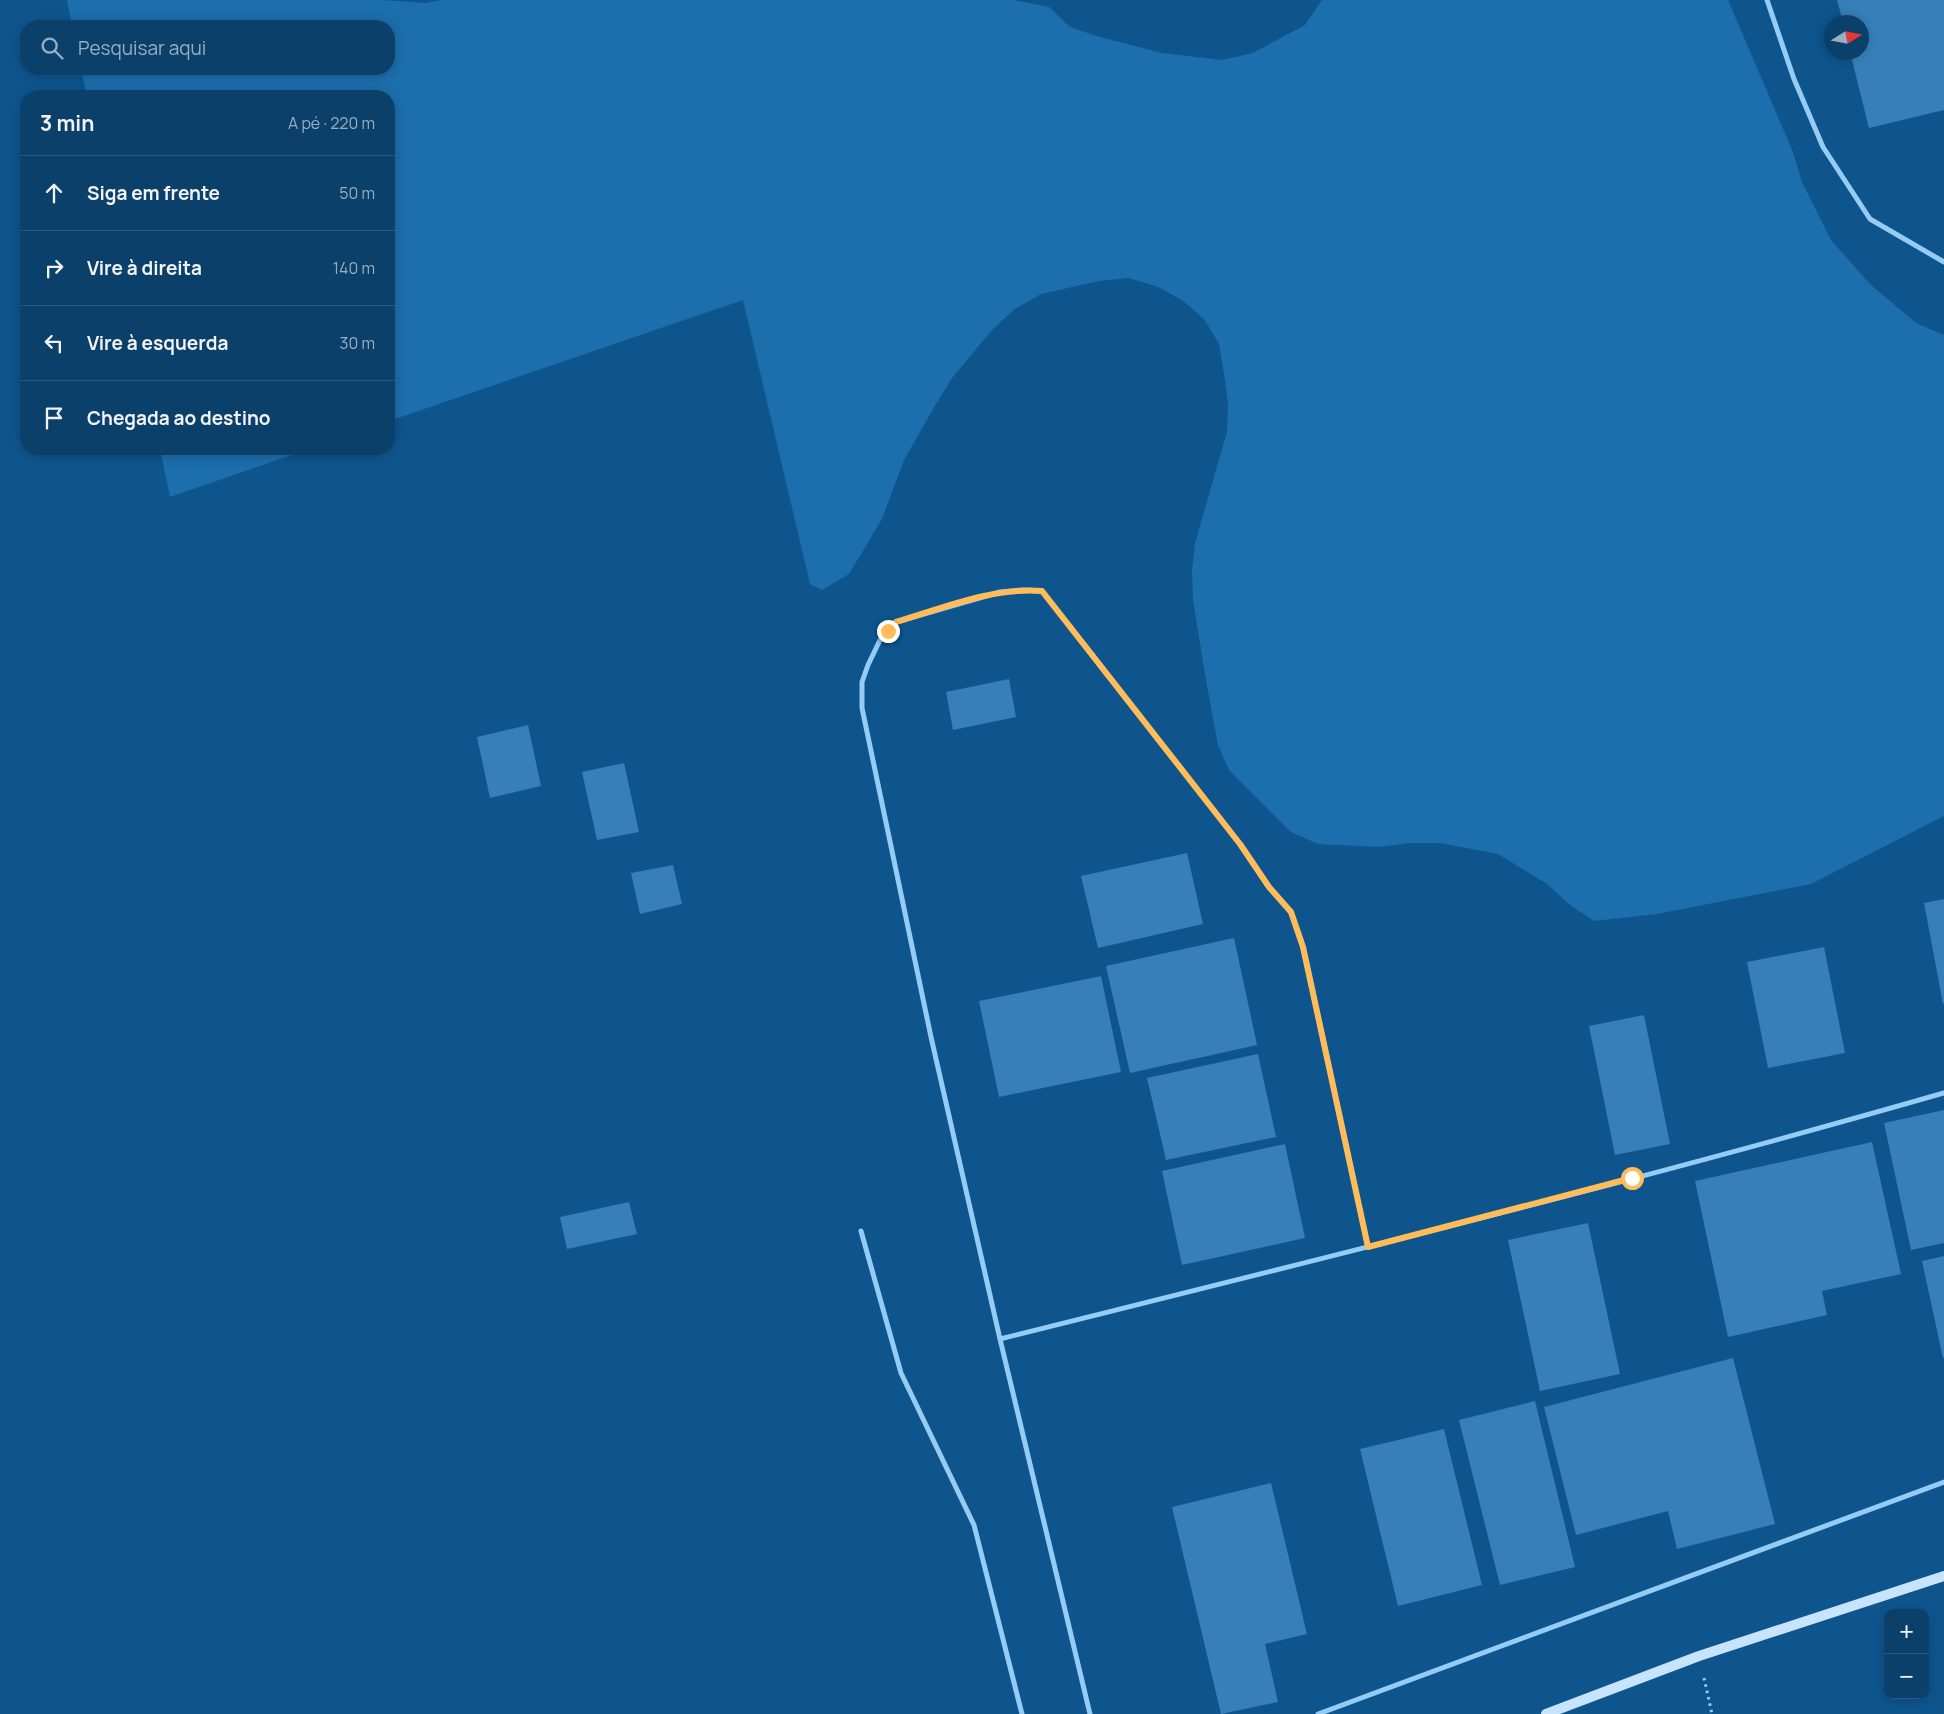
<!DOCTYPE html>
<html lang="pt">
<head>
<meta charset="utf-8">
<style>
  :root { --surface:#0a406a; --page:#184b72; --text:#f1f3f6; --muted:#99afc1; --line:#2a597e }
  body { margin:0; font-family:Manrope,sans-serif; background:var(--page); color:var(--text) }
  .controls { position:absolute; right:15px; bottom:15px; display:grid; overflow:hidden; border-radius:10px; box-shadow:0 2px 12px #0003 }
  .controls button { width:45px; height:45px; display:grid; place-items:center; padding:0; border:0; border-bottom:1px solid var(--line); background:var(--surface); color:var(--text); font:25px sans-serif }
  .compass { position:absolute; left:1824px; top:15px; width:45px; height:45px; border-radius:50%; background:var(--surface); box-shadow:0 2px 12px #0003; rotate:79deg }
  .stop { position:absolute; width:15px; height:15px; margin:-11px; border:4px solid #ffbc59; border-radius:50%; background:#fff }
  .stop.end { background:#ffbc59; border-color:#fff; box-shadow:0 1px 5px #0008 }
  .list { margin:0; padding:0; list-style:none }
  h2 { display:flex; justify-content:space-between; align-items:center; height:65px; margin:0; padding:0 20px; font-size:21px }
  h2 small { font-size:16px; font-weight:400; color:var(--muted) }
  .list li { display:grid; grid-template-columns:32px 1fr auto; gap:15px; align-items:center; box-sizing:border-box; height:75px; padding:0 20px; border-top:1px solid var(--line) }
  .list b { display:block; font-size:19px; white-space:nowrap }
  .list em { font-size:16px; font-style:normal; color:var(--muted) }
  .icon { flex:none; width:28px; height:28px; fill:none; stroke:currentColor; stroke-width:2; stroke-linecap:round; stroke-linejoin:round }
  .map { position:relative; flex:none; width:1944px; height:1714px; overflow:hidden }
  .search { position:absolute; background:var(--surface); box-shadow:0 2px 12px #0003; left:20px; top:20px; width:375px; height:55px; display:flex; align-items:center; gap:12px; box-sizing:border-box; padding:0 18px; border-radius:20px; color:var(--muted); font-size:19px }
  .panel { position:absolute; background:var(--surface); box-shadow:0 2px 12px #0003; left:20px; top:90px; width:375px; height:365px; border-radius:20px }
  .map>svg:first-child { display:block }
  .green { fill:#1d6eac }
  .building { fill:#367fb8 }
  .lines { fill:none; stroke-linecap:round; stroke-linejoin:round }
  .path { stroke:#96cbf3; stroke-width:3; stroke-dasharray:2.5 4; stroke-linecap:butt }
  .street { stroke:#96cbf3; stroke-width:5 }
  .secondary { stroke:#c6e4fd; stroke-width:10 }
  .route { stroke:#ffbc59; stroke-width:6 }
</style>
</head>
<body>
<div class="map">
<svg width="1944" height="1714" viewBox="0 0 1944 1714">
  <rect width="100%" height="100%" fill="#0e558e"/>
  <!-- green -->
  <path class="green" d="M67,0H382L426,3L441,0H1013L1049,7L1070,27L1100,37L1162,53L1222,60L1253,53L1305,25L1322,0H1728L1793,152L1802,182L1831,240L1871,285L1916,323L1944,335V816L1811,884L1657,914L1594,921L1570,905L1547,884L1498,854L1440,843H1410L1378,847L1318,844L1291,832L1229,770L1218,745L1207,686L1193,600L1192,571L1195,543L1227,432L1228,404L1224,374L1219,344L1204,319L1182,300L1156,286L1128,278L1099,281L1041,294L1015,309L992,330L952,378L936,404L904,460L882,519L849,574L822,590L810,584L743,300L389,421V96H87L81,69H389V26H72Z
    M160,449H309L170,497Z"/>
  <!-- building -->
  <path class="building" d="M1837,0H1944V110L1869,128L1850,52H1862V22H1843Z
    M1009,679L1016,717L953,730L946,692Z
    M528,725L541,786L490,798L477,737Z
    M624,763L639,832L597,840L582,772Z
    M1187,853L1203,924L1098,948L1081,876Z
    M673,865L682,904L640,914L631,873Z
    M1944,899V1003L1943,1004L1924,903Z
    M1234,938L1257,1045L1130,1073L1106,966Z
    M1824,947L1845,1053L1768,1068L1747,962Z
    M1101,976L1121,1072L999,1097L979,1001Z
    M1644,1015L1670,1144L1615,1155L1589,1026Z
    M1258,1054L1276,1137L1166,1160L1147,1078Z
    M1944,1110V1243L1911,1250L1884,1123Z
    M1872,1142L1901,1274L1822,1291L1827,1315L1728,1337L1695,1181Z
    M1285,1144L1305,1238L1182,1265L1162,1171Z
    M629,1202L637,1234L567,1249L560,1217Z
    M1588,1223L1620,1374L1540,1391L1508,1240Z
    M1944,1256V1358H1943L1922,1261Z
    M1733,1358L1775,1524L1677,1549L1668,1511L1576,1535L1544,1407Z
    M1535,1401L1575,1567L1500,1585L1459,1420Z
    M1444,1429L1482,1585L1398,1606L1360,1449Z
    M1271,1483L1307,1634L1265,1644L1278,1702L1221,1714L1172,1507Z"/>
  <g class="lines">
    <!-- path -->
    <path class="path" d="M1704,1678L1712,1714"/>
    <!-- street -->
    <path class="street" d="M1767,0L1794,79L1823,147L1870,219L1944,262
      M861,1231L901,1373L974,1525L1022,1714
      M1000,1339C1316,1260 1631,1183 1944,1093
      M1090,1714L1000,1339L931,1037L862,708V682L868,665L880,640L896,622L1000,592L1023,590L1042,591L1240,844L1269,887L1291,912L1303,947L1368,1247
      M1318,1714L1944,1482"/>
    <!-- secondary -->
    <path class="secondary" d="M1546,1714L1699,1656L1944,1576"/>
  </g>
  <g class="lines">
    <!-- route -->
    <path class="route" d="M888,631L896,622C943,608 993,587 1042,591L1240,844L1269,887L1291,912L1303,947L1368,1247L1632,1178"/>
  </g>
</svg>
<div class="controls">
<button>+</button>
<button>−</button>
</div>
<svg class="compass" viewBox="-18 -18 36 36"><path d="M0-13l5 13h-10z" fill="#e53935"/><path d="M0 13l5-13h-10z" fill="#99afc1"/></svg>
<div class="stop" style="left:1632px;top:1178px"></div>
<div class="stop end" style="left:888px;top:631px"></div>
<div class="search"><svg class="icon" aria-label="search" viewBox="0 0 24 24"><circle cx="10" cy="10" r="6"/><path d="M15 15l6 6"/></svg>Pesquisar aqui</div>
<section class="panel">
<h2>3 min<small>A pé · 220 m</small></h2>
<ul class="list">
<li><svg class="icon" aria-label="ahead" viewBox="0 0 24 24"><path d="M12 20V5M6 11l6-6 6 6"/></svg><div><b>Siga em frente</b></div><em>50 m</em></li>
<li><svg class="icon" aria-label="right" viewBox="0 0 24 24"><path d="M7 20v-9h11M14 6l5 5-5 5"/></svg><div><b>Vire à direita</b></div><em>140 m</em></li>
<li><svg class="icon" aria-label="left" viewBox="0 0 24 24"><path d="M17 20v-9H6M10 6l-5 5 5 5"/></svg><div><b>Vire à esquerda</b></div><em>30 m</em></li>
<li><svg class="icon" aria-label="arrive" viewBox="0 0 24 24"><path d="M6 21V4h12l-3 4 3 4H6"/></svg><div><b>Chegada ao destino</b></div></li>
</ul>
</section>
</div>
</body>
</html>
